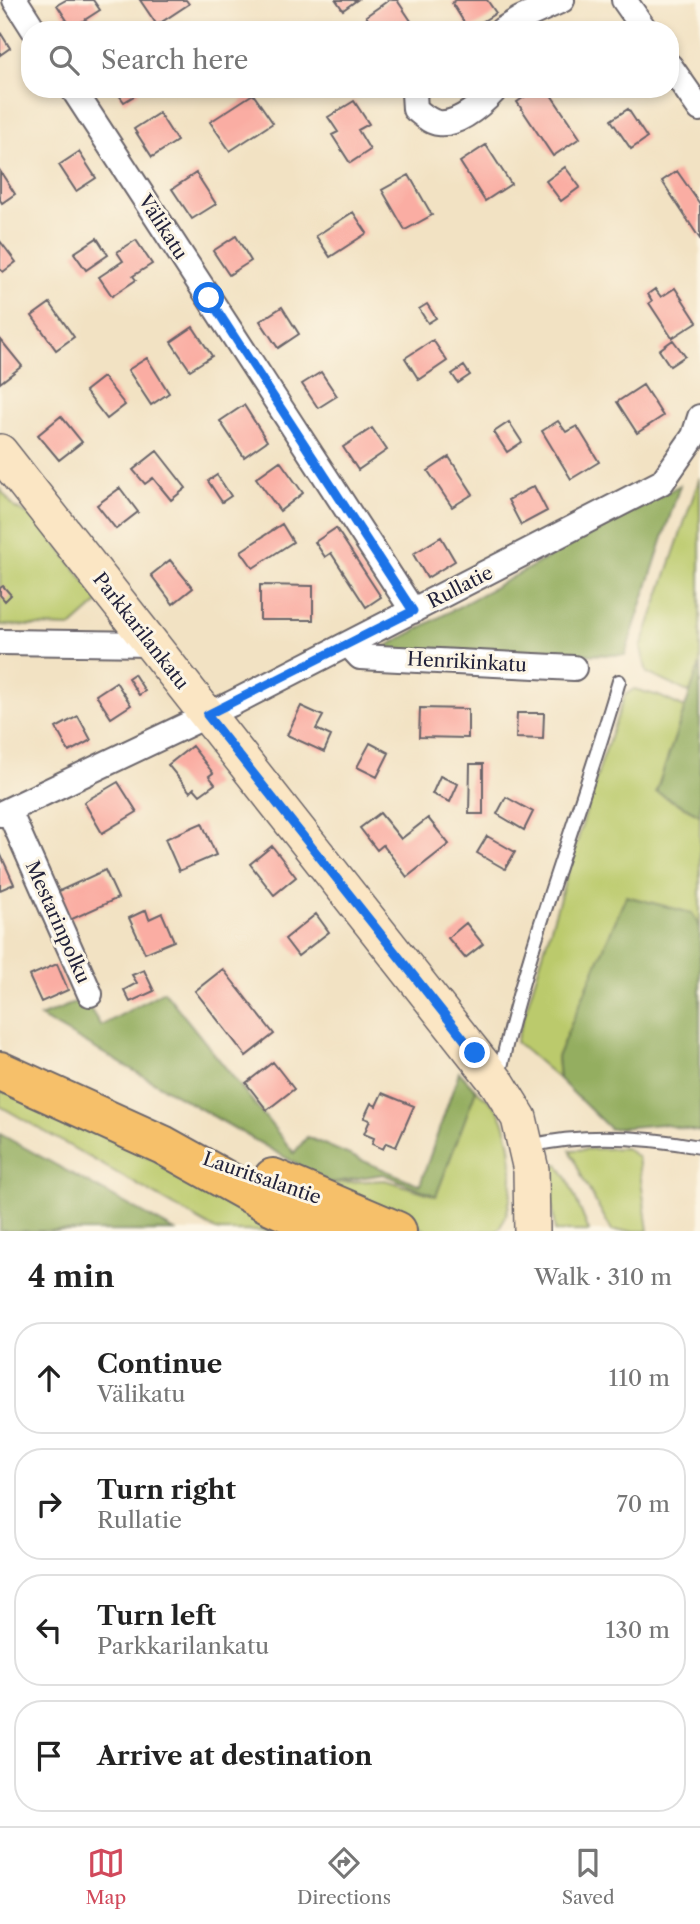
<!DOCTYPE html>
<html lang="en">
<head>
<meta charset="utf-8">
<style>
  :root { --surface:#fff; --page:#f2f2f2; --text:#222; --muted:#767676; --line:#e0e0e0; --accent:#d1495b }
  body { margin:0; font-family:"Libre Caslon Text",serif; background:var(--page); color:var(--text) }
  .stop { position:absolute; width:21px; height:21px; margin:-16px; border:5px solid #1a73e8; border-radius:50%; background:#fff }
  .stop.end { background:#1a73e8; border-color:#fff; box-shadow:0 2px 7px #0008 }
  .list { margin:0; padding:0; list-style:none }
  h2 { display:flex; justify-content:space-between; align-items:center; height:91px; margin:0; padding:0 28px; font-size:30px }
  h2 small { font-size:23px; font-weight:400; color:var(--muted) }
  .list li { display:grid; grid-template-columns:46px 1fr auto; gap:21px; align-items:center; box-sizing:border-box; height:112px; margin:0 14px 14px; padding:0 14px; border:2px solid var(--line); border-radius:28px }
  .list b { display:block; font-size:26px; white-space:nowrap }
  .list p { margin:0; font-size:23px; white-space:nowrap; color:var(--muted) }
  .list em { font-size:23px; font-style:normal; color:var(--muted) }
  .icon { flex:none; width:38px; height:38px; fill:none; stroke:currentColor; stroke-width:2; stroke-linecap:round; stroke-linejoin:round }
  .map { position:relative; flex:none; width:700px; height:1231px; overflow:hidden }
  .search { position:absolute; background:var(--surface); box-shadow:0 4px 10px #0003; left:21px; right:21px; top:21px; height:77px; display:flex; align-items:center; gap:18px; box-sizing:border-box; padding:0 24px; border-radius:28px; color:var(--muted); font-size:26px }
  .sheet { height:595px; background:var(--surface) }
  nav { display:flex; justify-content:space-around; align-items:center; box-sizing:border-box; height:98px; border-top:2px solid var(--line); background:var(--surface); font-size:19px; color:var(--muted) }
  nav a { display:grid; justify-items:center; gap:4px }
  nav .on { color:var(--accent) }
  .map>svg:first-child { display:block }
  .green { fill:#bbca6c; stroke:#6e7654; stroke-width:2 }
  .forest { fill:#94ae60; stroke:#5b684e; stroke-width:2 }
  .building { fill:#faada3 }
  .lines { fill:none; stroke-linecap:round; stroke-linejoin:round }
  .lane-casing { stroke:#6b656b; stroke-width:16 }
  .street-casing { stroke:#6b656b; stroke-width:28 }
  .secondary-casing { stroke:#6b656b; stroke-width:38 }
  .primary-casing { stroke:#6b656b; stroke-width:42 }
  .lane { stroke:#fff; stroke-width:12 }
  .street { stroke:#fff; stroke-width:24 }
  .secondary { stroke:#fbe6c4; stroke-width:35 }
  .primary { stroke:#f6c06b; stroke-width:38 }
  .route { stroke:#1a73e8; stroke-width:9 }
  .labels { text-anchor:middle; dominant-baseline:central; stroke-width:6; stroke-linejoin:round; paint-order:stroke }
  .street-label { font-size:19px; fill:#22223b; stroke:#fcf5e5 }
</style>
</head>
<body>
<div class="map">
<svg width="700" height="1231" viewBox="0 0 700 1231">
  <rect width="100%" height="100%" fill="#fcf5e5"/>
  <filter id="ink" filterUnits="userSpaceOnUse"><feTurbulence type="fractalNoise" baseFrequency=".0143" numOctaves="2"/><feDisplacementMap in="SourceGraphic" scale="14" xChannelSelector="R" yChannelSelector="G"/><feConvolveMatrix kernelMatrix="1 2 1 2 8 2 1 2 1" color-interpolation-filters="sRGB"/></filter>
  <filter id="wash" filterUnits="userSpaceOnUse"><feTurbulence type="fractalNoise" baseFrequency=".00686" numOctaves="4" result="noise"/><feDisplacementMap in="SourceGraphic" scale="28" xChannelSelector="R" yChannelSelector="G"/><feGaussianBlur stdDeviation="1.57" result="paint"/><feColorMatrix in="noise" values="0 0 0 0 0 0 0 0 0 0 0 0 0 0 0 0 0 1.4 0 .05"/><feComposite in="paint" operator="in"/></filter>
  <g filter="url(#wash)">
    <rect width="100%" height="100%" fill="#f2e2c3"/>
    <!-- green -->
    <path class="green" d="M700,477V664L690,693L647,673L641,648Z
      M0,489L15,508L37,519L100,601L71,627L0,625Z
      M634,689L659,696L685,708L656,792L700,815V928L691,913L557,1057L559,1079L516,1042L601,763L625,695Z
      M0,1086L306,1231H218L0,1106Z
      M476,1090C483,1096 492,1102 497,1109C515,1134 519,1207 497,1231H427L330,1183L385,1180L436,1196Z
      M625,1148L638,1157L648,1231H612L584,1181L570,1150Z
      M558,1164L568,1180L589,1231H555L548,1169Z"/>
    <!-- forest -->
    <path class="forest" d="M680,485L625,655L376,652L655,499Z
      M700,664V815L656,792Z
      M626,896L692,913L700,928V1132L661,1124L610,1129L559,1079L557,1057Z
      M164,991L294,1153L307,1137L420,1185L459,1072L476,1090L436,1196L383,1174L330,1183L40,1017L84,999L101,1026Z
      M0,1134L175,1231H0Z"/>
    <g id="blocks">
      <!-- building -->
      <path class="building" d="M66,0H93L100,10L72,28L57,5Z
        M140,0H186L189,4L157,25Z
        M336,0H357L343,10Z
        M389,0H397L417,30H375L366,16Z
        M456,0H487L496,13L469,30L452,3Z
        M0,32L10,48L0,55Z
        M128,89H136L139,93L124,102L119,95Z
        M536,89H547L580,138L553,156L517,102Z
        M253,94L273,123L230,151L210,122Z
        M354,101L369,124L358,130L370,150L350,163L332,135L338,132L328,117Z
        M628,109L647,138L631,149L611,120Z
        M159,113L177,141L152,157L134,129Z
        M486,145L511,184L485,201L460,162Z
        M79,152L96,178L76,191L59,165Z
        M565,167L580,187L561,201L546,181Z
        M0,171L15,194L2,203L0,200Z
        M677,171L700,204V239L662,181Z
        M196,173L216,204L192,219L172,189Z
        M409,175L432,215L405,230L382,190Z
        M353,212L367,233L330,257L316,236Z
        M236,236L251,261L229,275L213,251Z
        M97,238L108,255L86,270L74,253Z
        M136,240L152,264L133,276L136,280L112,296L99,277L123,261L117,252Z
        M0,241L16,262L3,272L0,269Z
        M675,288L697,322L672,338L649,303L652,301L648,294L655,289L661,297Z
        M50,303L74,337L56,350L32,316Z
        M427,304L436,318L428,323L419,309Z
        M282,307L299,334L278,348L260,321Z
        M193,327L212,356L190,370L171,342Z
        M0,339L22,366L0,383Z
        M433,340L447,361L419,380L405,358Z
        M673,340L685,356L670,366L659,350Z
        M147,358L169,393L151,405L128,370Z
        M464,366L470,375L458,383L452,374Z
        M321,372L337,396L318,408L302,384Z
        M103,377L125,405L107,419L85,391Z
        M643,385L663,416L637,433L617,402Z
        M244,405L267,441L244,457L220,421Z
        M61,416L82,442L59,460L38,435Z
        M558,421L566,432L577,426L599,462L571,479L542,431Z
        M509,422L522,442L507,452L494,432Z
        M372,428L387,450L358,470L343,447Z
        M157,451L186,488L171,500L153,478L145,484L133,470Z
        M449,457L473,494L452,507L428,471Z
        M280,461L303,493L280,511L256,478Z
        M217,475L231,496L222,502L208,481Z
        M534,486L547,511L521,525L508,500Z
        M120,488L138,512L116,529L97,505Z
        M282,524L293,542L253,568L241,551Z
        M336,528L381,597L366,607L331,553L325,557L315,542Z
        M441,537L455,561L427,578L413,554Z
        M170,560L193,588L173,604L151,575Z
        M260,585L313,586V620H260Z
        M3,586L11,595L5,601L0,595V588Z
        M134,674L145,691L139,695L128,678Z
        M116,682L131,705L111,718L96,695Z
        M301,706L323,716L316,729L331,736L324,752L287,735Z
        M420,708L468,709V738L419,737Z
        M517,713H544L543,739L516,738Z
        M78,716L91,740L69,752L56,728Z
        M370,743L389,753L377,777L357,767Z
        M192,746L213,773L209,776L215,784L200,795L194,788L190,792L168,765Z
        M470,764H483V814H469Z
        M440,776L458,784L450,802L432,794Z
        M118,782L137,812L102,833L84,802Z
        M506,797L533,812L524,830L497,814Z
        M380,813L401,839L428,818L449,844L407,877L383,845L377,850L360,828Z
        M202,823L216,855L179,871L165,839Z
        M487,836L515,852L505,869L477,853Z
        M272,846L296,877L274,895L250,864Z
        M0,853L14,884L0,890Z
        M105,870L118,898L70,920L57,892Z
        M146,910L149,919L162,913L174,941L145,953L129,918Z
        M316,914L329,932L298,956L285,939Z
        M466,923L483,944L465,958L448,938Z
        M57,964L68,990L41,1002L29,976Z
        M223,969L274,1034L246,1056L195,991Z
        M144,970L154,991L130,1002L124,990L137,983L132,975Z
        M273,1062L294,1089L267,1110L246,1083Z
        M382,1093L414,1106L396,1147L386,1143L383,1149L372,1144L374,1138L364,1134L370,1120L364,1118L371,1103L376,1106Z"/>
    </g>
  </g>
  <g filter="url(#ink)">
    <use href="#blocks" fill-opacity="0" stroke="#6b656b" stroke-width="2"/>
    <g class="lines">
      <!-- lane casing -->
      <g class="lane-casing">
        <path id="lane" d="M499,1076C528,941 581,813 619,681
          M529,1146C584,1133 645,1137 700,1147"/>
      </g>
      <!-- street casing -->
      <g class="street-casing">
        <path id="street" d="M15,0L34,30
          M624,0L645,30
          M502,30L520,19L562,0
          M670,66L700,109
          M73,89L413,611
          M417,89L414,93L415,109C422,114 429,122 439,123C459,125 483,103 496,89
          M0,642L152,644
          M349,645L360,657L574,668
          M9,811L90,994
          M0,814L231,704L662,482L694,436L700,417"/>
      </g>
      <!-- secondary casing -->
      <g class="secondary-casing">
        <path id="secondary" d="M0,452L498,1084L519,1118L531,1170L532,1231"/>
      </g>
      <!-- primary casing -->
      <g class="primary-casing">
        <path id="primary" d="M0,1071L163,1145L269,1204L329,1231
          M273,1178L397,1231"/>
      </g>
      <!-- lane -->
      <use href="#lane" class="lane"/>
      <!-- street -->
      <use href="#street" class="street"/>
      <!-- secondary -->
      <use href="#secondary" class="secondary"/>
      <!-- primary -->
      <use href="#primary" class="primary"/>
    </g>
  </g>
  <g class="lines" filter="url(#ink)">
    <!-- route -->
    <path class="route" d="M209,298L413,611L207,715L475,1053"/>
  </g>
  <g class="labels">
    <!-- street labels -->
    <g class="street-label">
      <text transform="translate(163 227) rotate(57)">Välikatu</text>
      <text transform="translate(460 587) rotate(-27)">Rullatie</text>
      <text transform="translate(141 631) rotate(52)">Parkkarilankatu</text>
      <text transform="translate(467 662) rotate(3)">Henrikinkatu</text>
      <text transform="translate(58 922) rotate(66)">Mestarinpolku</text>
      <text transform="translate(262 1178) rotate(19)">Lauritsalantie</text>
    </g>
  </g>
</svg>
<div class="stop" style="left:209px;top:298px"></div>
<div class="stop end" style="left:475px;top:1053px"></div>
<div class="search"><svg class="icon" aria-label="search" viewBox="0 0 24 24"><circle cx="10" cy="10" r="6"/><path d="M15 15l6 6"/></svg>Search here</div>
</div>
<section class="sheet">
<h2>4 min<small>Walk · 310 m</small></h2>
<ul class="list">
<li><svg class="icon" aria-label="ahead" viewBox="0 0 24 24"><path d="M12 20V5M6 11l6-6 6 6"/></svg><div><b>Continue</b><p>Välikatu</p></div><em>110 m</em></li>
<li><svg class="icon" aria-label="right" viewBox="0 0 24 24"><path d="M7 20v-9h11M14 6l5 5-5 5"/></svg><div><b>Turn right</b><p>Rullatie</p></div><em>70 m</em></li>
<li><svg class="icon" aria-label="left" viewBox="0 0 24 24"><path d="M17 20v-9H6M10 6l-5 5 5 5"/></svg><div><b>Turn left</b><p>Parkkarilankatu</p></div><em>130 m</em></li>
<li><svg class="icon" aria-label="arrive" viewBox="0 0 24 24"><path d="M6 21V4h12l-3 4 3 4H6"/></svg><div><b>Arrive at destination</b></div></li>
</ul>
</section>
<nav>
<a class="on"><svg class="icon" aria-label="map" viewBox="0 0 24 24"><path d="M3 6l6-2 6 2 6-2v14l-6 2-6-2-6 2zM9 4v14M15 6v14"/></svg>Map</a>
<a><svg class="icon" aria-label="directions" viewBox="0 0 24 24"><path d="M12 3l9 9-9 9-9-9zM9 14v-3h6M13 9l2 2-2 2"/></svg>Directions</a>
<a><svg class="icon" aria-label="saved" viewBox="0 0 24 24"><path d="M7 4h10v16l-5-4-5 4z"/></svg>Saved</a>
</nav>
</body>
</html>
